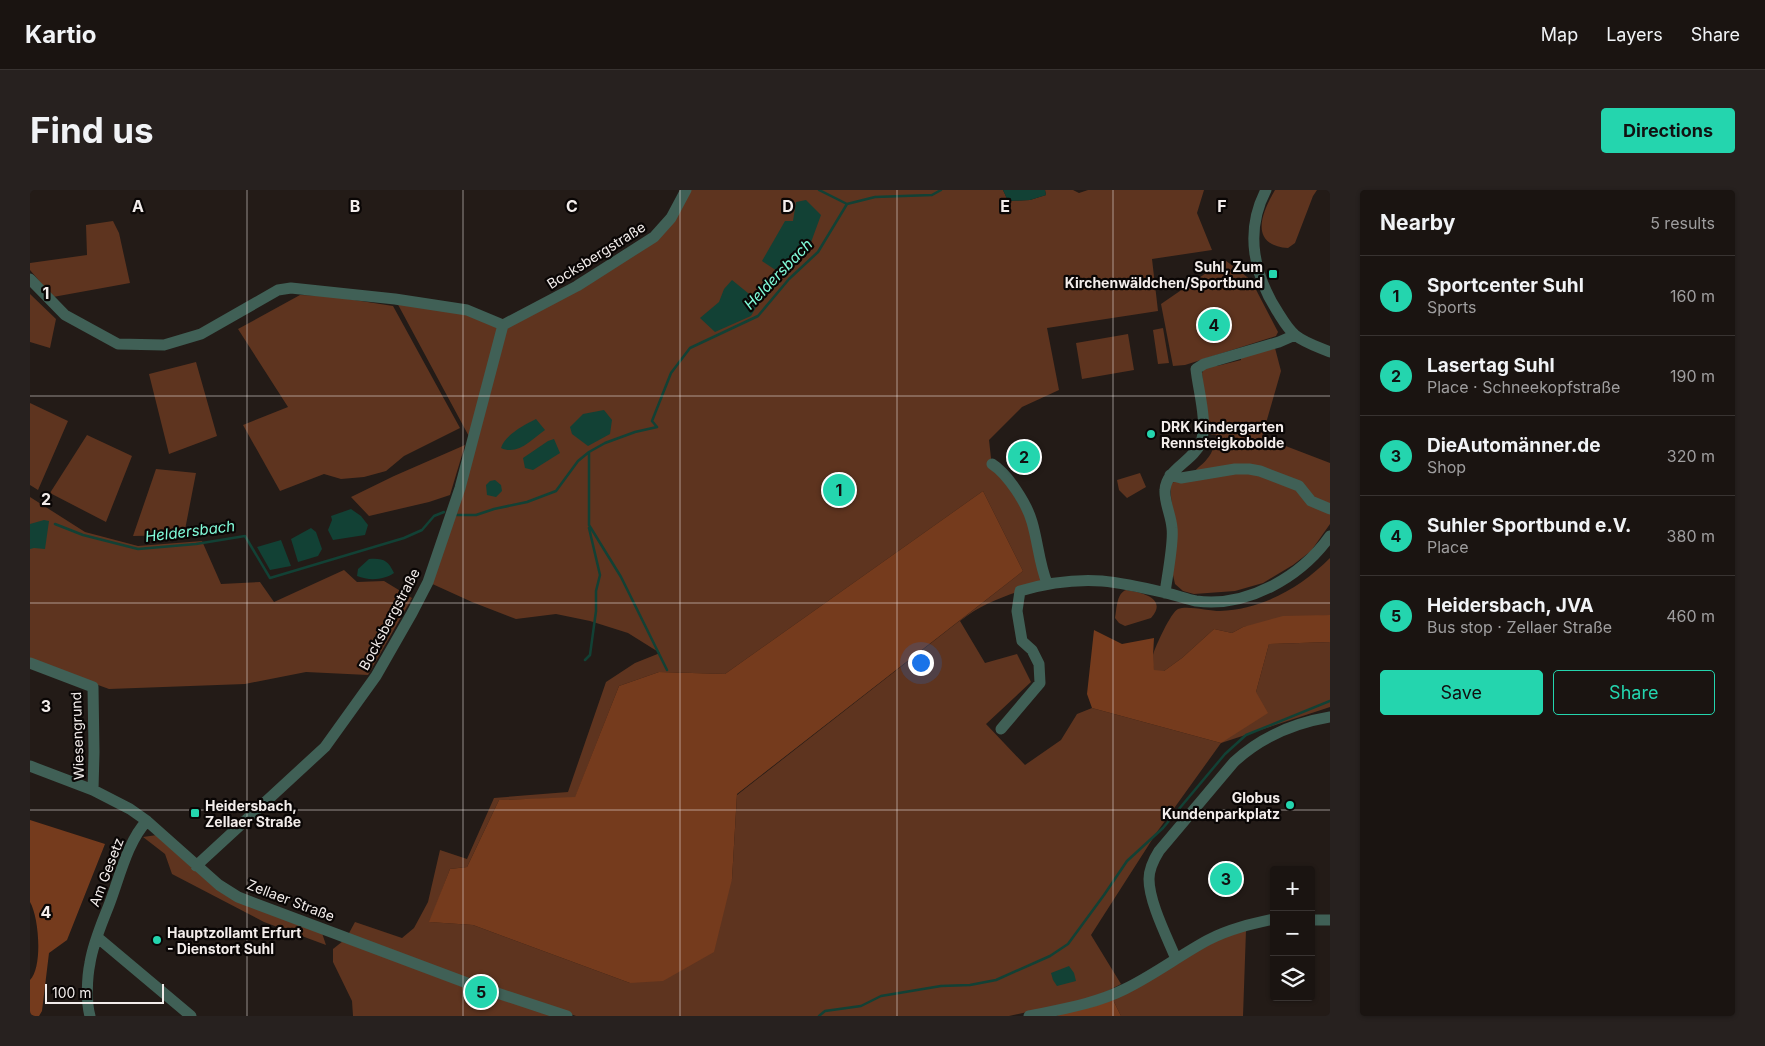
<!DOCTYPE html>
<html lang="en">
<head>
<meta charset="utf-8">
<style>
  :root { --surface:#1a1411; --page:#27211f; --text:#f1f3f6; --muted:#9f9e9f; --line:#383331; --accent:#24d5ae }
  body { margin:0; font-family:Inter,sans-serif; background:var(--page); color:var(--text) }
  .controls { position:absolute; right:15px; bottom:15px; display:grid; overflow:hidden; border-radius:5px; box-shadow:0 1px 4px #0004 }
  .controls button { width:45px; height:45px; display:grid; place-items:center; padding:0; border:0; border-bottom:1px solid var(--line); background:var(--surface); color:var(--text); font:25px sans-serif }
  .scale { position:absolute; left:15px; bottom:12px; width:119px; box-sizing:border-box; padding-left:5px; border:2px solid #f3edeb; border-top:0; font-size:14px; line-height:18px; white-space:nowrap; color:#f3edeb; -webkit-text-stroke:4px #0a0605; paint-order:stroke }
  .you { position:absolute; left:890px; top:472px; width:18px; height:18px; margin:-12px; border:4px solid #fff; border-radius:50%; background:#1a73e8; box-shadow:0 0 0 8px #1a73e833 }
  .badge { display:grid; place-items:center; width:32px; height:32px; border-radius:50%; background:var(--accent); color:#111; font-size:16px; font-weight:700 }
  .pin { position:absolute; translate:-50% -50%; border:2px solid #fff; box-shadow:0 1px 5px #0006 }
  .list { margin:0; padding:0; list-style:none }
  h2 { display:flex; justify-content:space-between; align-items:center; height:65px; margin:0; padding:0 20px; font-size:21px }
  h2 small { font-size:16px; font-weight:400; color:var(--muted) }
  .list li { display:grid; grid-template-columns:32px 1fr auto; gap:15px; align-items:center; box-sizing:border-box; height:80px; padding:0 20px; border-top:1px solid var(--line) }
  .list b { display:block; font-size:19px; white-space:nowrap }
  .list p { margin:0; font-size:16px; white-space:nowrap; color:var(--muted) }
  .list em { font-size:16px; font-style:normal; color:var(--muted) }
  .actions { display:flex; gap:10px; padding:15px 20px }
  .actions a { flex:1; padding:11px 0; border:1px solid var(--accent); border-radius:5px; text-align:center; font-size:18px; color:var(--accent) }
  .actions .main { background:var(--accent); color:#111 }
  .icon { flex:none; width:28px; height:28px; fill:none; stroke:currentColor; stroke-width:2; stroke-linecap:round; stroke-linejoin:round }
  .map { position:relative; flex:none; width:1300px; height:826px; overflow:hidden; border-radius:5px }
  header { display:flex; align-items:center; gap:30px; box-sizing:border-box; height:70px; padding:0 25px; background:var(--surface); border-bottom:1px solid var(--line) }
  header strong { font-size:24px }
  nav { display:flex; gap:28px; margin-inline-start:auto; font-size:18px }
  .intro { display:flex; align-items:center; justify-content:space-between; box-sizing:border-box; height:120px; padding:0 30px }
  h1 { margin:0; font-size:35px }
  .button { padding:12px 22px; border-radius:5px; background:var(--accent); color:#111; font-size:18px; font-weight:700 }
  main { display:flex; gap:30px; padding:0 30px }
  aside { flex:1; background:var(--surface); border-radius:5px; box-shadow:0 1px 4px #0004 }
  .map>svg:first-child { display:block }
  .green { fill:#5e341f; fill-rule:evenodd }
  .forest { fill:#753b1d }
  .water { fill:#124135 }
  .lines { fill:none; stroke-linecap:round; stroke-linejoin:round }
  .stream { stroke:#124135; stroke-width:2.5 }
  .minor { stroke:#406056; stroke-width:11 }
  .grid { fill:none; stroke:#f3edeb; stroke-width:1; stroke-opacity:0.55 }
  .poi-dot { fill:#24d5ae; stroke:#0a0605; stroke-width:2 }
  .labels { text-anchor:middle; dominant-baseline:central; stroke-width:4.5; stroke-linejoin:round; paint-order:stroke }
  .street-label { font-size:14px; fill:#f3edeb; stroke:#0a0605 }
  .poi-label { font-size:14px; font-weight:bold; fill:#f3edeb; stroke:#0a0605; text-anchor:start }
  .water-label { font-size:15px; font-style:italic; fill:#82fcda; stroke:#0a0605 }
  .grid-label { font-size:16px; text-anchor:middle; font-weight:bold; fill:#f3edeb; stroke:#0a0605; stroke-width:4.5; stroke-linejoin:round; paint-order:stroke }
</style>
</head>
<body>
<header>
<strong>Kartio</strong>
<nav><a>Map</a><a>Layers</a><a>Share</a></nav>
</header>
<div class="intro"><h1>Find us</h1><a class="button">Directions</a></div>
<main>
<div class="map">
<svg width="1300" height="826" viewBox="0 0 1300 826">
  <rect width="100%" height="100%" fill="#231b17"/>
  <!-- green -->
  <path class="green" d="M656,0H973L978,11L1000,10L1016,5L1015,0H1043L1049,3L1058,0H1174L1167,23L1182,60L1122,69L1128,121L1017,138L1029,200L992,217L959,250L962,277L996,317L1017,393C986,402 956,410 930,431L955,473L987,464L1001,492L956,534L995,575L1031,550L1047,524L1062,518L1191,553L1226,502L1239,454L1300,452V517L1191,553L1127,642L1061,745L1091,794L1066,807L979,826H546L439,790L318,745L325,732L372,748L384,738L398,712L410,660L437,669L464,608L538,602L576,492L605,473L630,463L598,443L560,431L526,424L486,429L442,412L398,392L442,252L365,109L437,120L473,135L624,47ZM953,301L993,381L707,605L702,689L600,793L443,735L400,732L420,679L437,677L469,610L545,608L589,496L629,482L695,484Z
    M1245,0H1287L1283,6L1265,53L1258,58C1219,55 1231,24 1245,0Z
    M83,31L89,43L100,93L23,107L0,80V73L57,65L56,35Z
    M1195,70L1221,90L1248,142L1246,146L1155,175L1143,176L1131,114Z
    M0,104L26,129L20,158L0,152Z
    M270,105L299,106L363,116L430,238L374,266L356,281L334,287L311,289L294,284L250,301L213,235L258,217L208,139Z
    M1133,138L1139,173L1128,174L1123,140Z
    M1098,144L1104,180L1052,189L1046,153Z
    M1245,158L1251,181L1232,247L1300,273V334L1281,361L1263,375L1233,393L1205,401L1164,404L1153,401L1145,394L1143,385L1142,319L1140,293L1162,288C1163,279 1172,276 1177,269C1183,263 1184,254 1186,245L1178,244L1172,183L1176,175L1185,173L1187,176L1211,170V166Z
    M166,172L187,246L139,264L119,184Z
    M0,213L38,231L8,300L0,295Z
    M57,245L102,266L76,332L20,303Z
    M435,255L420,305L399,312L339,326L321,307L364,286Z
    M126,279L166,283L154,345L103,346Z
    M1110,283L1116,297L1097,308L1089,300L1087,290Z
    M0,307L55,342L108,356L172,351L191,394L230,392L244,412L314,380L327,392L354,391L382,408L338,485L276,482L215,494L79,499L0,470Z
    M1300,368V425L1278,427L1213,437L1202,443L1184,439L1152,468L1134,481H1124C1123,476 1122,470 1123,465C1125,457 1141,422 1148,419C1157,415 1179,421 1190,421C1233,419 1270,398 1300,368Z
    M1096,400C1110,402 1139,408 1121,428L1095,436L1089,433L1085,428C1087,419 1086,404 1096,400Z
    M127,645L168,682L292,743L296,755L234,732L142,684L135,664L113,647Z
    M1216,740L1213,826H1091L1083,810L1183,751Z
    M313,751L434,797L433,803L437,793L537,826H323L322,811L303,772V759Z"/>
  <!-- forest -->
  <path class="forest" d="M953,301L993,381L707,604L702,689L684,762L633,791L600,793L443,735L399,732L420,679L437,677L469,610L545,607L589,496L629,482L695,484Z
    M1300,425V452L1239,454L1226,502L1238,523L1191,553L1062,518L1057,504L1064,440L1092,454L1124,448L1123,466L1124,480L1134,481L1152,468L1184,439L1202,443L1213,437L1253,426Z
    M0,630L75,654L37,750L19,763L12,821L9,826H0V790C13,777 9,727 0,712Z
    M1083,810L1091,826H1025Z"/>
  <!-- water -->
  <path class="water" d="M973,0H1015L1016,5L1000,10L978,11Z
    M776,10L791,25L780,55L753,85L732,71L755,31H763L766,12Z
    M702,90L729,112L721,126L685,142L670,128L689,112L694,99Z
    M574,220L582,230L580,244L558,256L542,244L540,237L553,224Z
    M506,229L515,240C502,249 488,266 471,258C475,245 494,235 506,229Z
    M524,249L530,263L503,280L495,278L493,268L518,251Z
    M465,290L471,295L472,301L466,307L457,305L456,295L460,291Z
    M321,319L331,326L338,335L335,345L303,350L298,340L302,330L301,326Z
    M14,330L19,331L15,359L4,358L0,359V334Z
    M281,338L286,342L292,359L288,366L268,372L261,349Z
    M251,350L261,376L240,380L227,357Z
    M339,369C353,368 358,370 364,383C354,390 339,391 327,386L328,379Z
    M1039,776L1044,783L1046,791L1027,796L1023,790L1021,783Z"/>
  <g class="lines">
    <!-- stream -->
    <path class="stream" d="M789,0L817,14
      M559,262V335L591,387L637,480
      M427,325H446L464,319L497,312L526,301L548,271L559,262L575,253L605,242L627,237L622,231L641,183L660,158L728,126L759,89L788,62L817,14L845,7L902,5L911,0
      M25,334L53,345L108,359L166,354L215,346L240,388L374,348L392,340L404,326L414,322
      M555,470L560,465L566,421V401L570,385L559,338
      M789,826L795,821L831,816L851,806L911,796L940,795L966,790L1020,766L1038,754L1074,705L1097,671L1133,638L1195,564L1216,545L1300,511"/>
    <!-- minor -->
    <path class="minor" d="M1236,0C1214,42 1224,86 1249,124C1254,132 1258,139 1265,145C1275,153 1288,157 1300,162
      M0,89L35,125L88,154L134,155L171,144L248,100L261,98L365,109L437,120L473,135
      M962,274C978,284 997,314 1002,332C1008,352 1009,373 1017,393
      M1140,285L1151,288L1205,279H1219L1230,281L1269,296L1281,311L1300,319
      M1135,403C1137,386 1144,353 1142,338C1141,325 1134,312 1135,300C1136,279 1164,271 1171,252C1178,232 1168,200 1166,179L1174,174L1249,152L1265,145
      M0,473L63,497L64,562L63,600
      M971,539L1010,493L1009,474L1002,460L992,451L987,421L990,401C1017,393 1043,389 1072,391C1094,393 1115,398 1136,403C1146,405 1156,409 1166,411C1217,418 1271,387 1300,346
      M0,576L63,600L100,619L117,631L189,695L208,707L437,793L537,826
      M166,676L295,557L346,486L382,423L398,392L430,298L473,135L547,96L624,47L641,28L656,0
      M1281,730H1300
      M67,747L161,826
      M1146,769C1137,747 1119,712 1119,689C1119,679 1124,669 1129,661L1204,572C1231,547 1264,533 1300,527
      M60,826C56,812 57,787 60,773C63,753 72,733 79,715C89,689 98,650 117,631
      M999,826C1032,819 1065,814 1095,799C1124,785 1150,765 1178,750C1199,739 1221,734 1244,729"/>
  </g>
  <!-- grid -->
  <path class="grid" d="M217,0V826M433,0V826M650,0V826M867,0V826M1083,0V826M0,206H1300M0,413H1300M0,620H1300"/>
  <!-- markers -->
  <g class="poi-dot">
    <rect x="1238" y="79" width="10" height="10" rx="2.5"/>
    <circle cx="1121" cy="244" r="5"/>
    <circle cx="1260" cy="615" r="5"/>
    <rect x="160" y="618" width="10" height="10" rx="2.5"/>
    <circle cx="127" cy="750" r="5"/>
  </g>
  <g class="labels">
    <!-- street labels -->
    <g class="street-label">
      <text transform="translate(566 65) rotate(-32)">Bocksbergstraße</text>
      <text transform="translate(359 429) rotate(-62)">Bocksbergstraße</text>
      <text transform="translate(47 546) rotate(-92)">Wiesengrund</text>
      <text transform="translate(76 682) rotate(-69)">Am Gesetz</text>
      <text transform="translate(261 710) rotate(21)">Zellaer Straße</text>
    </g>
    <!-- poi labels -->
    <g class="poi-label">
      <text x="1233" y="76" text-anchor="end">Suhl, Zum<tspan x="1233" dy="16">Kirchenwäldchen/Sportbund</tspan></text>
      <text x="1131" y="236">DRK Kindergarten<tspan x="1131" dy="16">Rennsteigkobolde</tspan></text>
      <text x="1250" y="607" text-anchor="end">Globus<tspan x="1250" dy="16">Kundenparkplatz</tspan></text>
      <text x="175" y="615">Heidersbach,<tspan x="175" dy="16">Zellaer Straße</tspan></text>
      <text x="137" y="742">Hauptzollamt Erfurt<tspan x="137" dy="16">- Dienstort Suhl</tspan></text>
    </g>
    <!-- water labels -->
    <g class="water-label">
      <text transform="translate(748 84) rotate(-46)">Heldersbach</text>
      <text transform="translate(160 341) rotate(-7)">Heldersbach</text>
    </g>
  </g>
  <g class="grid-label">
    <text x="108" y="22">A</text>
    <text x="325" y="22">B</text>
    <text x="542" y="22">C</text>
    <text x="758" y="22">D</text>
    <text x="975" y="22">E</text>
    <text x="1192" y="22">F</text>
    <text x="16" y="109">1</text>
    <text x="16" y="315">2</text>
    <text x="16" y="522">3</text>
    <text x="16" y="728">4</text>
  </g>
</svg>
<div class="controls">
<button>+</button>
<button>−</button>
<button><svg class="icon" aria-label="layers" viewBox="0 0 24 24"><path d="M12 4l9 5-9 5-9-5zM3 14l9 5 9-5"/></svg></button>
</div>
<div class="scale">100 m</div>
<div class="you"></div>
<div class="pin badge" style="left:809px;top:300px">1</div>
<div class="pin badge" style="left:994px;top:267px">2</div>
<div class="pin badge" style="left:1196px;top:689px">3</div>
<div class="pin badge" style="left:1184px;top:135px">4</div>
<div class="pin badge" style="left:451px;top:802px">5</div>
</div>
<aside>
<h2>Nearby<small>5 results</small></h2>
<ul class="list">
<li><span class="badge">1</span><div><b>Sportcenter Suhl</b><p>Sports</p></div><em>160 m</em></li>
<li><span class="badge">2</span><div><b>Lasertag Suhl</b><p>Place · Schneekopfstraße</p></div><em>190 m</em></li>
<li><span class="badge">3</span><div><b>DieAutomänner.de</b><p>Shop</p></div><em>320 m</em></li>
<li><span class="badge">4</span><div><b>Suhler Sportbund e.V.</b><p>Place</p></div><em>380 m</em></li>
<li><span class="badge">5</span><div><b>Heidersbach, JVA</b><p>Bus stop · Zellaer Straße</p></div><em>460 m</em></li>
</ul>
<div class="actions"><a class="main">Save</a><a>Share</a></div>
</aside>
</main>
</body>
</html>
